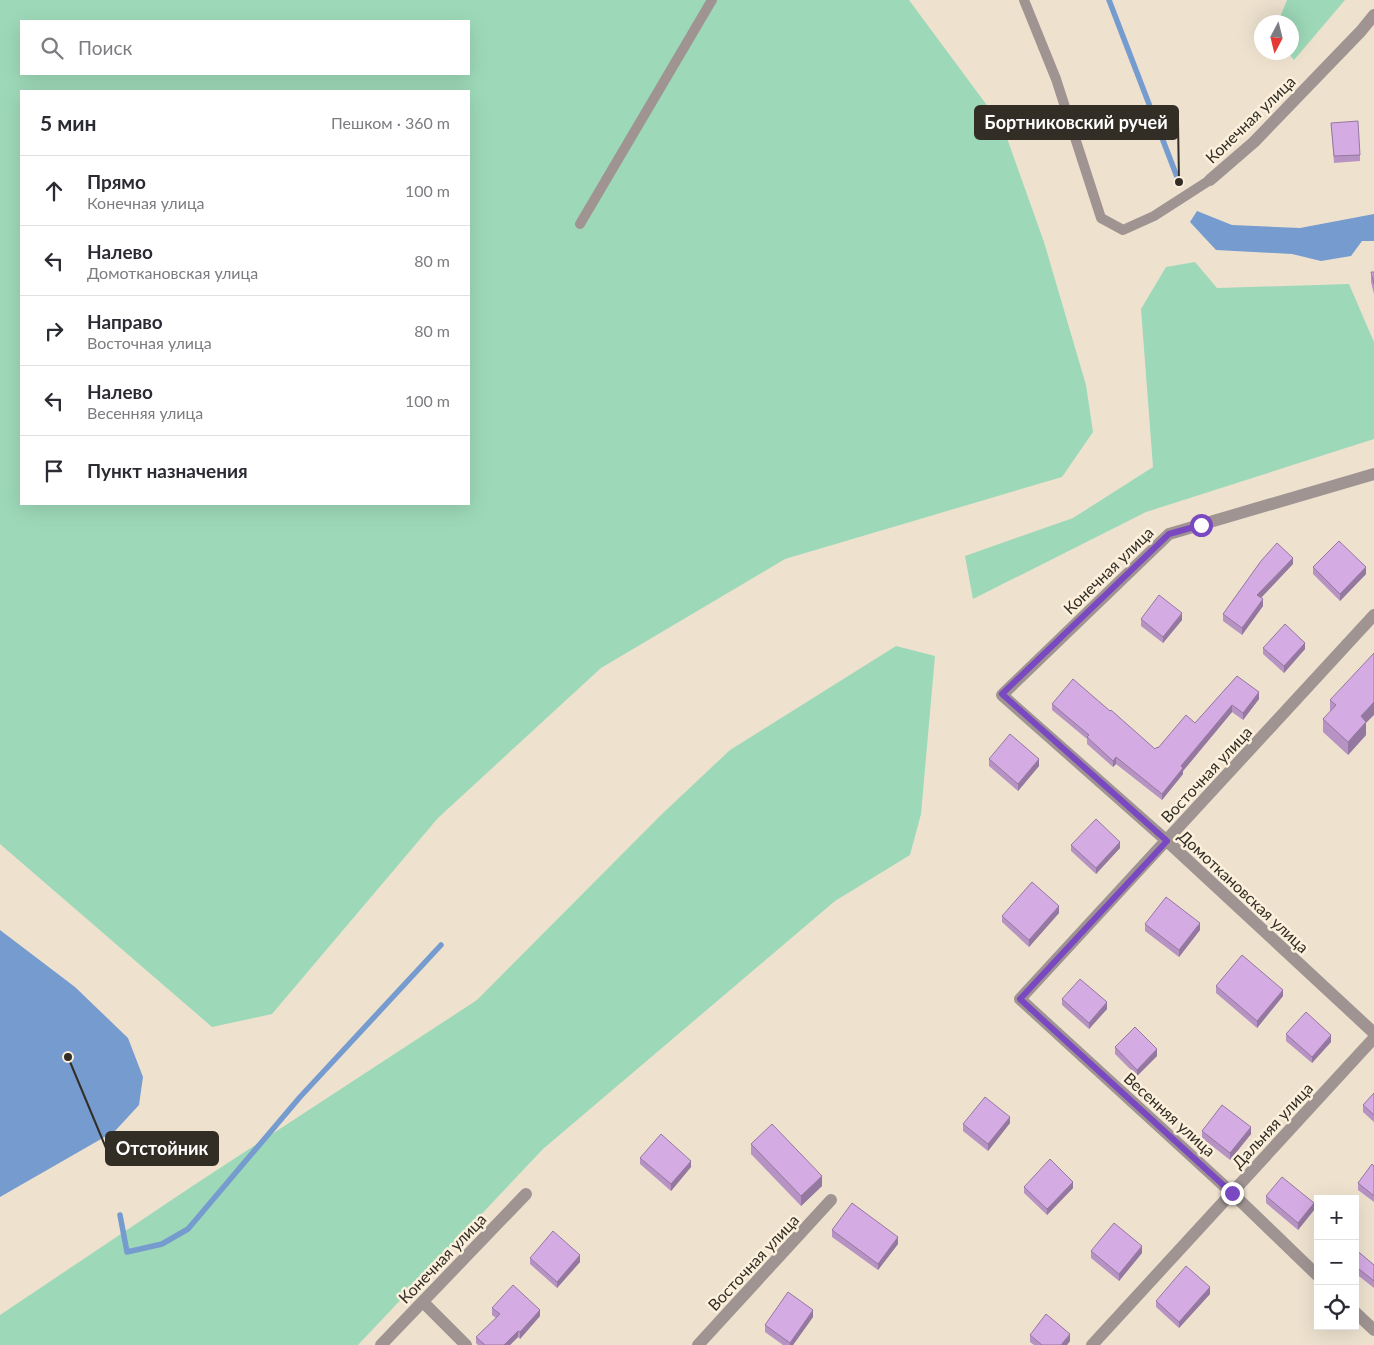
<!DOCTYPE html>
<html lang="ru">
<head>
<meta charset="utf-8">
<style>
  :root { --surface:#fff; --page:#f2f2f3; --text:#2b2b33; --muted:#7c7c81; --line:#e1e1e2 }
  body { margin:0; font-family:Lato,sans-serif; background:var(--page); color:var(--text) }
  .controls { position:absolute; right:15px; bottom:15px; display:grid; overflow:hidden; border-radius:0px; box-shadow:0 5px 20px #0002 }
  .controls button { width:45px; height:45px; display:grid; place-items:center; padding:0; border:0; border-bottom:1px solid var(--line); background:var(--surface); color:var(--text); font:25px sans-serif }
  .compass { position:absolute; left:1254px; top:15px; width:45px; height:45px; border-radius:50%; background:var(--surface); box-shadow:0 5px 20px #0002; rotate:187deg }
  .stop { position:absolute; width:15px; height:15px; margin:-11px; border:4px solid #7a48c0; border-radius:50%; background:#fff }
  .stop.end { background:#7a48c0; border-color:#fff; box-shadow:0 1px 5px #0008 }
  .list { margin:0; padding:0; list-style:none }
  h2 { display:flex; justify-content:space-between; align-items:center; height:65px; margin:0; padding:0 20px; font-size:21px }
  h2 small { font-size:16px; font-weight:400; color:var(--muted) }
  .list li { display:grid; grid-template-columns:32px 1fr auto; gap:15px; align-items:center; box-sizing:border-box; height:70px; padding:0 20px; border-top:1px solid var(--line) }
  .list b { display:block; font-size:19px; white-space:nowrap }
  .list p { margin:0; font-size:16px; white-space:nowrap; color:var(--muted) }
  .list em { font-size:16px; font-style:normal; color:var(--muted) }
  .icon { flex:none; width:28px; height:28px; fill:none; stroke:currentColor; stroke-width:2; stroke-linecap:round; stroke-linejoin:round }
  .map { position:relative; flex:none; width:1374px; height:1345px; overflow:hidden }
  .search { position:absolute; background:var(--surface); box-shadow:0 5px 20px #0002; left:20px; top:20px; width:450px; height:55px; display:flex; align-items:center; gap:12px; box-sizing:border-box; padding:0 18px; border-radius:0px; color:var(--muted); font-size:19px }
  .panel { position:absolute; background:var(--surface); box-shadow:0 5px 20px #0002; left:20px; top:90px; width:450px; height:415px; border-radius:0px }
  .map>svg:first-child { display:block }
  .green { fill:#9dd9b8; fill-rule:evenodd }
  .water { fill:#759bcf }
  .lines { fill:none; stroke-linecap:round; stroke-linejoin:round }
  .stream { stroke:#759bcf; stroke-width:5.5 }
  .lane { stroke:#9f9492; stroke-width:10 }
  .street { stroke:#9f9492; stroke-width:12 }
  .wall { fill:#b693c3 }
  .shaded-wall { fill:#94789f }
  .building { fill:#d4abe3; stroke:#94789f }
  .route { stroke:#7a48c0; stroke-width:6 }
  .labels { text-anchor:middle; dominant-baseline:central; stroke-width:5; stroke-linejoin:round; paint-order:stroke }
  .street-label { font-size:16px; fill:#322e26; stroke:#fcf0dc }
  .leader { fill:none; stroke:#322e26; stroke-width:2 }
  .callout-dot { fill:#322e26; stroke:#fcf0dc; stroke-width:2 }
  .callout { fill:#322e26; stroke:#322e26; stroke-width:2 }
  .callout-label { font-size:18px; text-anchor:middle; font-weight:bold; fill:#fff }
</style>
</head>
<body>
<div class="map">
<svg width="1374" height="1345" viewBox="0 0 1374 1345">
  <rect width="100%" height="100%" fill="#eee2cf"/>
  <!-- green -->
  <path class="green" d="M0,0H909L1003,127L1044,242L1086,385L1093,432L1062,477L785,559L601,668L438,818L272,1014L212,1027L0,844ZM21,21H469V74H21ZM21,91H469V504H21Z
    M1287,0H1345L1294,60L1288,53L1292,52V22H1278Z
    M1195,262L1217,288L1349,284L1374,342V439L1146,512L973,599L965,556L1073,518L1153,467L1141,309L1166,267Z
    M896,646L935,656L921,814L910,855L835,901L543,1149L358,1345H0V1315L191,1187L477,1000L662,814L730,750Z"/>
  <!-- water -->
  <path class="water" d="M1197,211L1232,225L1300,228L1374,214V241H1362L1351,256L1321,261L1292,254L1216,250L1190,222Z
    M0,930L75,987L128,1038L143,1077L139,1105L115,1131L0,1197Z"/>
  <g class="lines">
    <!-- stream -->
    <path class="stream" d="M1109,0L1179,182
      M120,1215L127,1252L162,1244L188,1229L300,1097L441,945"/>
    <!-- lane -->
    <path class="lane" d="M1024,0L1056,79L1101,218L1123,230L1154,216L1210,180
      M580,224L712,0"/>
    <!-- street -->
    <path class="street" d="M1210,180L1254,142L1361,31L1374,15
      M1374,474L1169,534L1002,695L1167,841L1374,1033
      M1318,1276L1232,1193L1020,999L1374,615
      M423,1302L466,1345
      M1355,1312L1374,1330
      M381,1345L526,1194
      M698,1345L831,1200
      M1092,1345L1374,1038"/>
  </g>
  <!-- wall -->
  <path class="wall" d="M1331,123L1360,155V161L1334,163Z
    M1371,272H1374V294L1371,282Z
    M1293,564L1261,598L1263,606L1242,635L1223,621V614Z
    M1313,567L1366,574L1340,601L1313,574Z
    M1141,619L1182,620L1163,643L1141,626Z
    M1263,648L1305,649L1284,673L1263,654Z
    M1237,676L1259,699L1243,720L1232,712L1183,771V774L1162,800L1116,764L1113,767L1087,744V739L1052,710V704L1155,749L1195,723Z
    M1330,700L1366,723V735L1348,755L1323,732V719L1330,712Z
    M989,759L1039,766L1018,791L989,766Z
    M1071,845L1120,848L1096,874L1071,851Z
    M1059,913L1029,947L1002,922V916Z
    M1145,924L1200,930L1179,957L1145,931Z
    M1216,986L1283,996L1257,1028L1216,993Z
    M1062,999L1107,1009L1089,1029L1062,1005Z
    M1286,1034L1331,1042L1312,1063L1286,1041Z
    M1115,1047L1157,1056L1137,1076L1115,1054Z
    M1374,1093V1122L1363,1112V1105Z
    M1010,1123L988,1151L963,1131V1124Z
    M1202,1131L1251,1134L1230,1160L1202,1138Z
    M751,1144L822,1186L801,1206L751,1154Z
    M640,1158L691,1167L671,1191L640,1164Z
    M1374,1166V1202L1358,1190V1183Z
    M1024,1187L1073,1188L1047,1215L1024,1193Z
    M1266,1196L1314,1210L1298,1230L1266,1203Z
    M832,1230L898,1244L878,1270L832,1237Z
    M1318,1241V1252L1316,1250V1243Z
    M1355,1249L1374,1265V1288L1355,1273Z
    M1091,1251L1142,1253L1119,1281L1091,1258Z
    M530,1258L580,1262L557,1288L530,1264Z
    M1210,1294L1179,1328L1156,1307V1301Z
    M492,1308L540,1316L520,1339L518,1337L510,1345H478L476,1343V1337L496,1318L492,1315Z
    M813,1317L793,1345H783L765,1332V1325Z
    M1030,1335L1070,1341L1067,1345H1034L1030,1342Z"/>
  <!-- shaded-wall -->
  <path class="shaded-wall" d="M1293,558V564L1257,602V595Z
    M1366,567V574L1340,601V594Z
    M1263,599V606L1242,635V628Z
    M1182,613V620L1163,643V637Z
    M1305,643V649L1284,673V666Z
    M1259,692V699L1243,720V713Z
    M1374,702V715L1366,723V735L1348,755V742L1361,716Z
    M1232,705V712L1183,771V774L1162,800V794L1181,766Z
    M1116,757V764L1113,767V761Z
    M1039,759V766L1018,791V784Z
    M1120,842V848L1096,874V868Z
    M1059,906V913L1029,947V940Z
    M1200,923V930L1179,957V950Z
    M1283,990V996L1257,1028V1021Z
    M1107,1002V1009L1089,1029V1023Z
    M1331,1035V1042L1312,1063V1057Z
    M1157,1049V1056L1137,1076V1070Z
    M1010,1117V1123L988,1151V1144Z
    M1251,1127V1134L1230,1160V1153Z
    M691,1161V1167L671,1191V1184Z
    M822,1176V1186L801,1206V1196Z
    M1073,1182V1188L1047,1215V1209Z
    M1314,1203V1210L1298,1230V1223Z
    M898,1237V1244L878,1270V1264Z
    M1142,1246V1253L1119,1281V1274Z
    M580,1255V1262L557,1288V1282Z
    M1210,1287V1294L1179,1328V1322Z
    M540,1310V1316L520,1339V1332Z
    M813,1310V1317L793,1345H790V1343Z
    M518,1331V1337L510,1345H504Z
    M1070,1334V1341L1067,1345H1061Z"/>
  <!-- building -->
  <path class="building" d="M1358,121L1360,155L1334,156L1331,123Z
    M1371,272H1374V284Z
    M1339,541L1366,567L1340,594L1313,567Z
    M1277,543L1293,558L1257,595L1263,599L1242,628L1223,614L1261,561Z
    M1159,595L1182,613L1163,637L1141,619Z
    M1285,624L1305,643L1284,666L1263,648Z
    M1374,653V702L1361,716L1366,722L1348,742L1323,719L1336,705L1330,700Z
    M1237,676L1259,692L1243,713L1232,705L1181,766L1183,768L1162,794L1116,757L1113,761L1087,737L1089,735L1052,704L1073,679L1110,711L1111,710L1155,749L1157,747L1158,748L1186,715L1195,723Z
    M1010,734L1039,759L1018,784L989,759Z
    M1096,819L1120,842L1096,868L1071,845Z
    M1032,882L1059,906L1029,940L1002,916Z
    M1166,897L1200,923L1179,950L1145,924Z
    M1242,955L1283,990L1257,1021L1216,986Z
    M1080,979L1107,1002L1089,1023L1062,999Z
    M1306,1012L1331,1035L1312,1057L1286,1034Z
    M1135,1027L1157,1049L1137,1070L1115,1047Z
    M1374,1093V1115L1363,1105Z
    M985,1097L1010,1117L988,1144L963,1124Z
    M1222,1105L1251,1127L1230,1153L1202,1131Z
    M772,1124L822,1176L801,1196L751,1144Z
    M661,1134L691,1161L671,1184L640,1158Z
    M1050,1159L1073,1182L1047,1209L1024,1187Z
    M1372,1164L1374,1166V1196L1358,1183Z
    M1282,1177L1314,1203L1298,1223L1266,1196Z
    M852,1203L898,1237L878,1264L832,1230Z
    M1114,1223L1142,1246L1119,1274L1091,1251Z
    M553,1231L580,1255L557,1282L530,1258Z
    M1355,1249L1374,1265V1281L1355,1266Z
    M1186,1266L1210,1287L1179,1322L1156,1301Z
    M513,1285L540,1310L520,1332L518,1331L504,1345H485L476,1337L500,1314L492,1308Z
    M788,1292L813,1310L790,1343L765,1325Z
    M1046,1314L1070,1334L1061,1345H1042L1030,1335Z"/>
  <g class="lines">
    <!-- route -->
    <path class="route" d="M1201,525L1169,534L1002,694L1167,841L1020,999L1232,1193"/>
  </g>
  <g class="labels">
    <!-- street labels -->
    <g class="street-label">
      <text transform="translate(1250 119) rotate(-44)">Конечная улица</text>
      <text transform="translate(1108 570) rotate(-44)">Конечная улица</text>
      <text transform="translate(1206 774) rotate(-47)">Восточная улица</text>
      <text transform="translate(1244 891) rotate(43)">Домоткановская улица</text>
      <text transform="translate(1170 1114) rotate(42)">Весенняя улица</text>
      <text transform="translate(1272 1125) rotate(-47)">Дальняя улица</text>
      <text transform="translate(442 1258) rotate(-46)">Конечная улица</text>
      <text transform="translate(753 1262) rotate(-47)">Восточная улица</text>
    </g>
  </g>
  <!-- callouts -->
  <path class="leader" d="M1179 182L1178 122M68 1057L106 1148"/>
  <g class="callout-dot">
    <circle cx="1179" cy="182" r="5"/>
    <circle cx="68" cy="1057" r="5"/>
  </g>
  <g class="callout">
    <rect x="975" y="106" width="203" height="33" rx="5"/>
    <rect x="106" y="1132" width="112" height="33" rx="5"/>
  </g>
  <g class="callout-label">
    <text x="1076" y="129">Бортниковский ручей</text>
    <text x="162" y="1155">Отстойник</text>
  </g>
</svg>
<div class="controls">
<button>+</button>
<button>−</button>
<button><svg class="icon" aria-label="locate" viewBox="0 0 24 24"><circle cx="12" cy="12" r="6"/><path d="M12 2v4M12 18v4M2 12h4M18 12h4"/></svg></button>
</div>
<svg class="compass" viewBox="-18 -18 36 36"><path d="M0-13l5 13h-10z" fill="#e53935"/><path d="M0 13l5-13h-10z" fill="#7c7c81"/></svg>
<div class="stop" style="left:1201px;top:525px"></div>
<div class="stop end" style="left:1232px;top:1193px"></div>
<div class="search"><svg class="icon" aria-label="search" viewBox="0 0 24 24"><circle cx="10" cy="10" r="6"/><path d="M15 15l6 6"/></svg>Поиск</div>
<section class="panel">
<h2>5 мин<small>Пешком · 360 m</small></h2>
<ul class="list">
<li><svg class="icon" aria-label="ahead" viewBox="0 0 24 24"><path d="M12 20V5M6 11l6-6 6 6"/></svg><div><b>Прямо</b><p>Конечная улица</p></div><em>100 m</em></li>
<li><svg class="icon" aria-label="left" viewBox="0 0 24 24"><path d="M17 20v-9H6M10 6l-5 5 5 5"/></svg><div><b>Налево</b><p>Домоткановская улица</p></div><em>80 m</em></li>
<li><svg class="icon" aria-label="right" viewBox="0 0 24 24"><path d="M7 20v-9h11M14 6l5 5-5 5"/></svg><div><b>Направо</b><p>Восточная улица</p></div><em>80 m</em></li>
<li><svg class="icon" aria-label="left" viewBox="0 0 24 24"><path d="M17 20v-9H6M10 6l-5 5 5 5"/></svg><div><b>Налево</b><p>Весенняя улица</p></div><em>100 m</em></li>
<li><svg class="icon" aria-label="arrive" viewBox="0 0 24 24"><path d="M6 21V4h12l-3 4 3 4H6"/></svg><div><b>Пункт назначения</b></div></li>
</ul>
</section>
</div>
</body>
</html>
